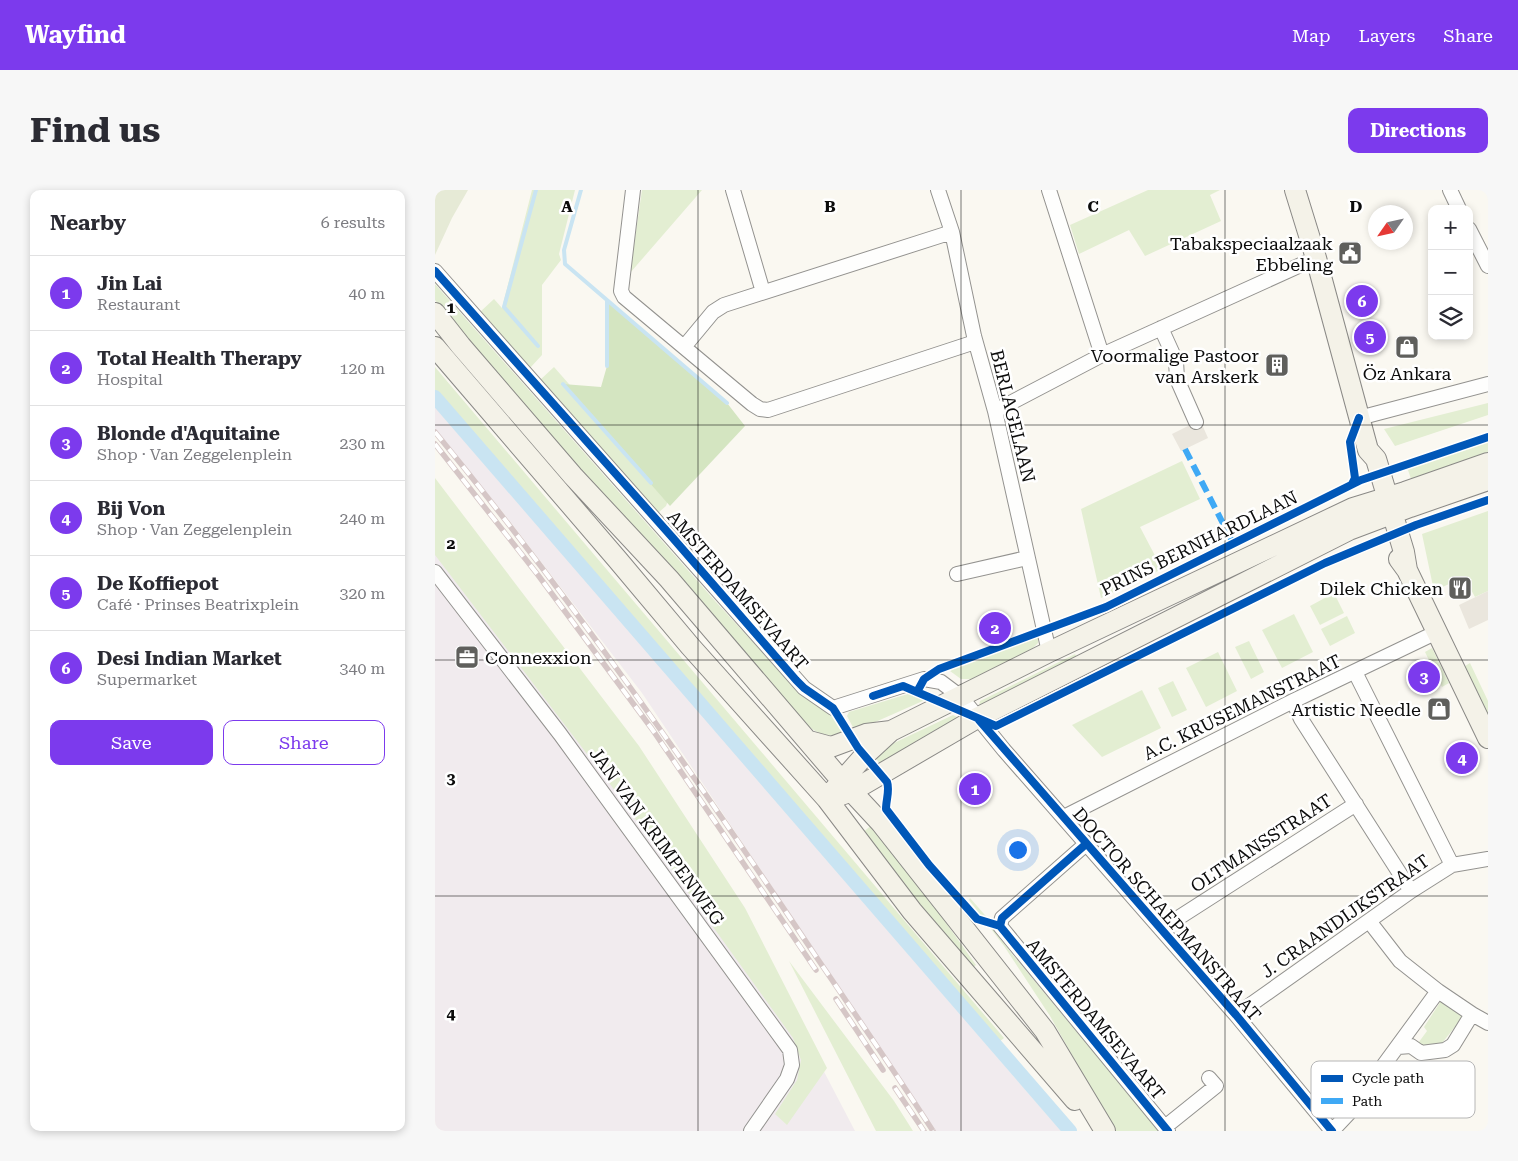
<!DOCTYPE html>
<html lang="en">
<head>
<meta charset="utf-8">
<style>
  :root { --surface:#fff; --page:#f7f7f7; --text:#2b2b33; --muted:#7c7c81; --line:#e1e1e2; --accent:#7c3aed }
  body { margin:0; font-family:"Roboto Serif",serif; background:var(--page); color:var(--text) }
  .controls { position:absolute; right:15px; top:15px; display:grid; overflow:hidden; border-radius:10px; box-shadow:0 2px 8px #0003 }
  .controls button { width:45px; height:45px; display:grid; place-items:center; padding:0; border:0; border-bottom:1px solid var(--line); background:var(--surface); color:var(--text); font:25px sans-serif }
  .compass { position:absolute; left:933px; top:15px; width:45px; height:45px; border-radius:50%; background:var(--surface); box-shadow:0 2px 8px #0003; rotate:236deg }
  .you { position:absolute; left:582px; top:659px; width:18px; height:18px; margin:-12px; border:4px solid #fff; border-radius:50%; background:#1a73e8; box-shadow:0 0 0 8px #1a73e833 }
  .badge { display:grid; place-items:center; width:32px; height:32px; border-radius:50%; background:var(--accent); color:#fff; font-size:16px; font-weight:700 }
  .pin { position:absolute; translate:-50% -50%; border:2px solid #fff; box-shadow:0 1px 5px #0006 }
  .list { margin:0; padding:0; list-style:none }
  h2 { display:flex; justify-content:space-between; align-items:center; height:65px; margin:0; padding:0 20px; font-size:21px }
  h2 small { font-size:16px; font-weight:400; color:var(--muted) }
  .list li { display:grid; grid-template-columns:32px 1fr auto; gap:15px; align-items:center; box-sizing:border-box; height:75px; padding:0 20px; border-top:1px solid var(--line) }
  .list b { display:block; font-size:19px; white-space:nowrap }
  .list p { margin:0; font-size:16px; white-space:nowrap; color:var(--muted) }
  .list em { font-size:16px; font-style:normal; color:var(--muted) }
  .actions { display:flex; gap:10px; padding:15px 20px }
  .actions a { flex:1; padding:11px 0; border:1px solid var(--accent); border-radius:10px; text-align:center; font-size:18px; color:var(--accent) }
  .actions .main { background:var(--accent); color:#fff }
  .icon { flex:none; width:28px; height:28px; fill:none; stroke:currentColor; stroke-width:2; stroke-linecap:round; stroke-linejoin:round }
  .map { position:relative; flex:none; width:1053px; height:941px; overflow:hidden; border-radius:10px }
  header { display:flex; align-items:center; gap:30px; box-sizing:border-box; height:70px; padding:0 25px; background:var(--accent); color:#fff }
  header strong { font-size:24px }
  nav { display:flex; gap:28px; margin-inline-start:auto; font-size:18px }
  .intro { display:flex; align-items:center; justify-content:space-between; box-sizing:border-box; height:120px; padding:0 30px }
  h1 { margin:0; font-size:35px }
  .button { padding:12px 22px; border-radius:10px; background:var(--accent); color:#fff; font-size:18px; font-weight:700 }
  main { display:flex; gap:30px; padding:0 30px }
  aside { flex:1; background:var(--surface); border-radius:10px; box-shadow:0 2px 8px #0003 }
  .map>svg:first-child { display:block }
  .industrial { fill:#f1ebee }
  .green { fill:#e3eed2 }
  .forest { fill:#d4e5c1 }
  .cemetery { fill:#e6ead6 }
  .plaza { fill:#eae6dd }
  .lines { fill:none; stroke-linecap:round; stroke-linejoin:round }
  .stream { stroke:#c9e4f2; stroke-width:4 }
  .canal { stroke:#c9e4f2; stroke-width:14 }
  .street-casing { stroke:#93928f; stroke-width:16 }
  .secondary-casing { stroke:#8a8986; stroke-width:22 }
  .street { stroke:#fefefd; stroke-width:14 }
  .secondary { stroke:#f4f2e8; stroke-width:20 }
  .rail-casing { stroke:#d5c6c6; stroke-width:5.5 }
  .rail { stroke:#fff; stroke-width:4; stroke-dasharray:11; stroke-linecap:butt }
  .quiet { stroke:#3fa9f5; stroke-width:6; stroke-dasharray:12 6; stroke-linecap:butt }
  .cycleway-casing { stroke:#fff; stroke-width:11 }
  .cycleway { stroke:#0057b8; stroke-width:8 }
  .grid { fill:none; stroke:#0c0c0c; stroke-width:1; stroke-opacity:0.55 }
  .labels { text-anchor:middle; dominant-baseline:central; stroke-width:5; stroke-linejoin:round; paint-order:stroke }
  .poi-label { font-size:18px; fill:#0c0c0c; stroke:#fff; text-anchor:end }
  .street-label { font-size:18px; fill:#0c0c0c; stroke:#fff }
  .key { fill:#fff; stroke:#b6b6b6; stroke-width:1 }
  .key-label { font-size:14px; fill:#0c0c0c }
  .grid-label { font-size:16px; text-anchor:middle; font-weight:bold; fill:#0c0c0c; stroke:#fff; stroke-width:5; stroke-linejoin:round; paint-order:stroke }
</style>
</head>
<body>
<header>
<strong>Wayfind</strong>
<nav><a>Map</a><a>Layers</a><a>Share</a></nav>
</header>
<div class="intro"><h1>Find us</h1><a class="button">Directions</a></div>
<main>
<aside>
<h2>Nearby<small>6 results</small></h2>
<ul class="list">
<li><span class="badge">1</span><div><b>Jin Lai</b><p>Restaurant</p></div><em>40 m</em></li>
<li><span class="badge">2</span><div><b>Total Health Therapy</b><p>Hospital</p></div><em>120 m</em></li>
<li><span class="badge">3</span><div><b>Blonde d'Aquitaine</b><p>Shop · Van Zeggelenplein</p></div><em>230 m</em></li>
<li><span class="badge">4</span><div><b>Bij Von</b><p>Shop · Van Zeggelenplein</p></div><em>240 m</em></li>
<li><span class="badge">5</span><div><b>De Koffiepot</b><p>Café · Prinses Beatrixplein</p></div><em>320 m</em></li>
<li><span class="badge">6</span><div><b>Desi Indian Market</b><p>Supermarket</p></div><em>340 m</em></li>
</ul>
<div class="actions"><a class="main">Save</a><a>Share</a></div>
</aside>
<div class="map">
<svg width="1053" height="941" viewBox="0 0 1053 941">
  <rect width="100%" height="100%" fill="#faf8f1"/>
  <!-- industrial -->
  <path class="industrial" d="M0,217L190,436L626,941H501L207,503L67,321L0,241Z
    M0,349L373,851L420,941H0Z"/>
  <!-- green -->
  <path class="green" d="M97,0H140L124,64L126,70L107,95V165L95,178L45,122L59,109L67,118Z
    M207,0H267L195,83Z
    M713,0H785L775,5L786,31L710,66L694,40L644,64L635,35Z
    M0,94L281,412L359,497L394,521L409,545C392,546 382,545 370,533L26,145L0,110Z
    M0,177L569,848L559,856L0,202Z
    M119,177L234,308L231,316L223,323L105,190Z
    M1053,213V225L960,256L949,239Z
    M1053,250V262L976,289L972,277Z
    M747,271L765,309L705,337L727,379L666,408L646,319Z
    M0,288L204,556L310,718L392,878L352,935L340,924L362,890L366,870L358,848L181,602L0,365Z
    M1053,321V401L1040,407L1029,387L999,401L987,344Z
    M899,403L909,423L885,435L875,416Z
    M859,424L878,462L847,478L827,440Z
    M912,426L920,443L895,456L886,439Z
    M603,447V453L596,460L537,489H526L515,481L520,477Z
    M814,451L829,482L816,489L800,457Z
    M997,458L1014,493L1007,497L990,462Z
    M783,462L802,501L771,517L751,478Z
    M640,464L643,469L544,516L545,511Z
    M1035,473L1053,511V524L1030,476Z
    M738,491L752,520L737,527L723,498Z
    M707,500L726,538L667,567L637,535Z
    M476,503L490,510L420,541L412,526L414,522Z
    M518,525L522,527L521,531L445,574L439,566L459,553Z
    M438,634L469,674L541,775L535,780L427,643Z
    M535,708L556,732L561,743L577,764L724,941H680L615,826L569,756L534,710Z
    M354,771L459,911L478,941H441Z
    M1006,811L1028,827L1007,853L987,857L981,856L992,841L989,837Z"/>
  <!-- forest -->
  <path class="forest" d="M172,110L292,213L310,236L235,316L128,194L166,197L172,176Z"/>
  <!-- cemetery -->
  <path class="cemetery" d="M0,0H33L17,28L0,65Z"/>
  <!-- plaza -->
  <path class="plaza" d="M765,230L773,248L746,261L737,244Z
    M1053,401V430L1034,439L1024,415Z"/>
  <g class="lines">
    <!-- stream -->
    <path class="stream" d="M101,0L69,117L103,156
      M146,0L129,60L130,74L292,213
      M172,176V111
      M128,194L216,293"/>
    <!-- canal -->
    <path class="canal" d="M0,207L635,941"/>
    <!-- street casing -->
    <g class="street-casing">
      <path id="street" d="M198,0L186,101L189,107L317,214L325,219L333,220L540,152
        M298,0L328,102
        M503,0L517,42L539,146L560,221L614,462
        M614,0L667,165
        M1015,0L1024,19
        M1034,39L1053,76
        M0,81L369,498L398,518L489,489L506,492L526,507L569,560L801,825L897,941
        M726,138L741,171L742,189L761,232
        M249,157L278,122L289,115L517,42
        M560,221L667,165L881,68
        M924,228L1053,194
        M0,382L125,544L355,860L357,875L352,889L316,941
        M522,384L592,368
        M920,482L1017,675L1053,669
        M858,511L866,529L976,701
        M629,627L858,511L1002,442
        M651,654L567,728L565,736L733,941
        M934,731L965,771L1003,801
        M726,739L921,614
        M1037,824L1053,833
        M801,825L976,701L1017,675
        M730,937L781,896L774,888
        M897,941L913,924L1003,801L1037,824L1018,855L1010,860L986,863L976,856L963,857"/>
    </g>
    <!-- secondary casing -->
    <g class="secondary-casing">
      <path id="secondary" d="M860,0L881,68L933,260L941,269L969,362L972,380
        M0,123L26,156L138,286L234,389L406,590L446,633L610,841L670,941
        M0,157L182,369L255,456L392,609L477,721L640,910
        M964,369L972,380L1053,548
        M374,551L396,557L431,544L456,541L614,462L918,318L970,302L1053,273
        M398,601L430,565L456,541
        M406,605L417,601L542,528L914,340L975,317L1053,290"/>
    </g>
    <!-- street -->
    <use href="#street" class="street"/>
    <!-- secondary -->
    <use href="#secondary" class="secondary"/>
    <!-- rail casing -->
    <g class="rail-casing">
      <path id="rail" d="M0,242C137,409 260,586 380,765C420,824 460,882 498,941
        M0,254L103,385L217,539L381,780
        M401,809L448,880
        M460,898L489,941"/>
    </g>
    <!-- rail -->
    <use href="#rail" class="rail"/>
    <!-- quiet -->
    <path class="quiet" d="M750,259L798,353"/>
    <!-- cycleway casing -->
    <g class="cycleway-casing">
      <path id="cycleway" d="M0,81L237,347L361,490L369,498L398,518L423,558L452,592C455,600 451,610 451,619L494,675L542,729L565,736
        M917,294L920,288L915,252L924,228
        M482,502L489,489L504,479L671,417L926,290L1053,247
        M438,506L468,496L561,536L890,373L981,335L1053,310
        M544,530L801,825L897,941
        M651,654L567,728L565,736L733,941"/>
    </g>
    <!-- cycleway -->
    <use href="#cycleway" class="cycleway"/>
  </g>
  <!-- grid -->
  <path class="grid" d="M263,0V941M526,0V941M790,0V941M0,235H1053M0,470H1053M0,706H1053"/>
  <!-- icons -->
  <defs>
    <g id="civic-square" transform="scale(1.25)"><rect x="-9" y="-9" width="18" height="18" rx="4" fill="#5f5f5c" stroke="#fff"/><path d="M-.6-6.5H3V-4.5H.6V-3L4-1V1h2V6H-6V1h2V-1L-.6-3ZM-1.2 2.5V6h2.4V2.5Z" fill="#fff"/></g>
    <g id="shop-square" transform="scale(1.25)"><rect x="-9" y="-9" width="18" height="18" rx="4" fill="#5f5f5c" stroke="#fff"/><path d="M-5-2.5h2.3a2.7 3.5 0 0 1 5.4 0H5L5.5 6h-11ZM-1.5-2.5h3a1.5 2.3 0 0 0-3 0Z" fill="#fff"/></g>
    <g id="building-square" transform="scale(1.25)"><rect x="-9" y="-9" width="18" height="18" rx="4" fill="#5f5f5c" stroke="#fff"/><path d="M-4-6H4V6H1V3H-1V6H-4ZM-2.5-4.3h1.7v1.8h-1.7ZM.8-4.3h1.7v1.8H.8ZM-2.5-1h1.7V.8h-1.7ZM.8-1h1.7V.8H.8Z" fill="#fff"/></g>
    <g id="restaurant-square" transform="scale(1.25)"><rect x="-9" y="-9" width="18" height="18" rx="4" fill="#5f5f5c" stroke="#fff"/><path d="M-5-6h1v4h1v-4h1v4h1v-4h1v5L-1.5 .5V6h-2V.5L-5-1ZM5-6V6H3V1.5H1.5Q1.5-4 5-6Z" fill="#fff"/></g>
    <g id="office-square" transform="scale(1.25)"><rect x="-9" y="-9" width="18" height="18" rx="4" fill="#5f5f5c" stroke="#fff"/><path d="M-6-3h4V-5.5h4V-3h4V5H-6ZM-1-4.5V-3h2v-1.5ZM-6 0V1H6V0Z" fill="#fff"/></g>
  </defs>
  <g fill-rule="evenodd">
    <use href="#civic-square" x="915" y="63"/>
    <use href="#shop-square" x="972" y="157"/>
    <use href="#building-square" x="842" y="175"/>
    <use href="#restaurant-square" x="1025" y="398"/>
    <use href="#office-square" x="32" y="467"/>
    <use href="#shop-square" x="1004" y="519"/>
  </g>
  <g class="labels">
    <!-- poi labels -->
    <g class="poi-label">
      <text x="898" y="53">Tabakspeciaalzaak<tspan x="898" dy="21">Ebbeling</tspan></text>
      <text x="824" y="165">Voormalige Pastoor<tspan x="824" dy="21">van Arskerk</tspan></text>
      <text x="972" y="183" text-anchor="middle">Öz Ankara</text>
      <text x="1008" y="398">Dilek Chicken</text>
      <text x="50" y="467" text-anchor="start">Connexxion</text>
      <text x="986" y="519">Artistic Needle</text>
    </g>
    <!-- street labels -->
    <g class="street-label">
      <text transform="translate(578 226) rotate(76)">BERLAGELAAN</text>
      <text transform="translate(764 353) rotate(-26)">PRINS BERNHARDLAAN</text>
      <text transform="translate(303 400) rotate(49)">AMSTERDAMSEVAART</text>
      <text transform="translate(807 517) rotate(-26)">A.C. KRUSEMANSTRAAT</text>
      <text transform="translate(222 646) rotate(54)">JAN VAN KRIMPENWEG</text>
      <text transform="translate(826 653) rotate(-33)">OLTMANSSTRAAT</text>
      <text transform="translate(732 724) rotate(49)">DOCTOR SCHAEPMANSTRAAT</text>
      <text transform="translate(910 726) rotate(-35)">J. CRAANDIJKSTRAAT</text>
      <text transform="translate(661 829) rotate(50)">AMSTERDAMSEVAART</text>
    </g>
  </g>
  <!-- legend -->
  <rect x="876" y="871" width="164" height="57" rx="8" class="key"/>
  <rect x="886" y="885" width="22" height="7" fill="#0057b8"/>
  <rect x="886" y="908" width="22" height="6" fill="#3fa9f5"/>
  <g class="key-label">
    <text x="917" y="893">Cycle path</text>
    <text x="917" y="916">Path</text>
  </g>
  <g class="grid-label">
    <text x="132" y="22">A</text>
    <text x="395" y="22">B</text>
    <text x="658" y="22">C</text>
    <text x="921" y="22">D</text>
    <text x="16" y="123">1</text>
    <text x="16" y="359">2</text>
    <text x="16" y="594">3</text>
    <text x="16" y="829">4</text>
  </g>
</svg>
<div class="controls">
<button>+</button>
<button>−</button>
<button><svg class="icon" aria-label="layers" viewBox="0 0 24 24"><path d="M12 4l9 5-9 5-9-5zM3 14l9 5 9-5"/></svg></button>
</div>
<svg class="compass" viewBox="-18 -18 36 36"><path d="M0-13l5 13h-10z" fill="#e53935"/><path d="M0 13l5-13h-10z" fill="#7c7c81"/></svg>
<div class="you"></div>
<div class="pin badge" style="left:540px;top:599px">1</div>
<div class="pin badge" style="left:560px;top:438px">2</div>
<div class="pin badge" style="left:989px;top:487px">3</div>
<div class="pin badge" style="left:1027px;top:568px">4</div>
<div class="pin badge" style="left:935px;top:147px">5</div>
<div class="pin badge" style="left:927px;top:111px">6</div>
</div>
</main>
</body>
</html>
